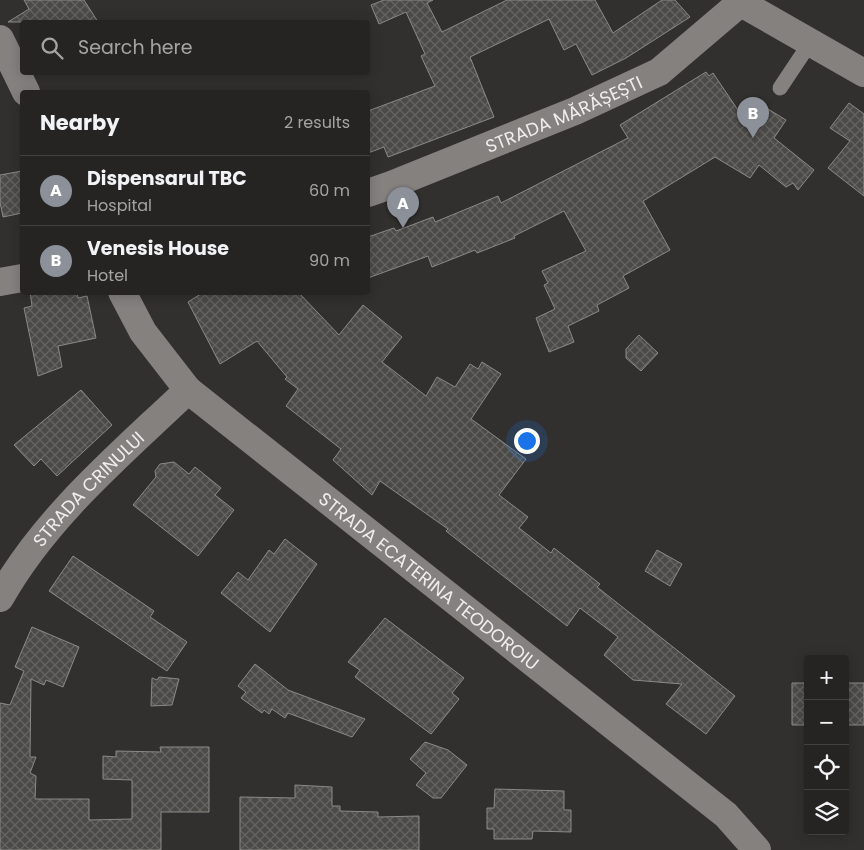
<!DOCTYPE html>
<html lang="en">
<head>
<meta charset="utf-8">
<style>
  :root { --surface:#262422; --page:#32302f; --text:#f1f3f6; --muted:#a4a4a5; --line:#424140; --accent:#8c9099 }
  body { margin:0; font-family:Poppins,sans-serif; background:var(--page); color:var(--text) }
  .controls { position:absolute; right:15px; bottom:15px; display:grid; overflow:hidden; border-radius:5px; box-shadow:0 2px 12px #0003 }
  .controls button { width:45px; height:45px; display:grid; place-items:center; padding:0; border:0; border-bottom:1px solid var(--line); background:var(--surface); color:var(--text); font:25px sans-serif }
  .you { position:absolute; left:526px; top:440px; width:18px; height:18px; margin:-12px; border:4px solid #fff; border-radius:50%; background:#1a73e8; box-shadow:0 0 0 8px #1a73e833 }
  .badge { display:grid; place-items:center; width:32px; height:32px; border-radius:50%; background:var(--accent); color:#fff; font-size:16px; font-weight:700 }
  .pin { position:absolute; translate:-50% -41px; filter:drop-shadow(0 1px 2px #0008) }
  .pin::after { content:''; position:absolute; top:26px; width:18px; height:15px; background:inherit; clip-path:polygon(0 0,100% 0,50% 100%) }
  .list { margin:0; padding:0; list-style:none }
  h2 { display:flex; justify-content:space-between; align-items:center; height:65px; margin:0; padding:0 20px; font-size:21px }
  h2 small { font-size:16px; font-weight:400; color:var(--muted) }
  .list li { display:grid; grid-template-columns:32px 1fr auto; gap:15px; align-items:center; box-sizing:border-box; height:70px; padding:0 20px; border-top:1px solid var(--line) }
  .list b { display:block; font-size:19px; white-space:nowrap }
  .list p { margin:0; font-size:16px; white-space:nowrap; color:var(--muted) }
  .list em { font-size:16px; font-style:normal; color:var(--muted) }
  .icon { flex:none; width:28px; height:28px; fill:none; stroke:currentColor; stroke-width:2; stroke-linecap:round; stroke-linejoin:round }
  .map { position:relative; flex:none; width:864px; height:850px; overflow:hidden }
  .search { position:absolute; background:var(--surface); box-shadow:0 2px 12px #0003; left:20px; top:20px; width:350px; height:55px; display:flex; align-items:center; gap:12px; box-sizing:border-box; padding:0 18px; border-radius:5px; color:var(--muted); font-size:19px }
  .panel { position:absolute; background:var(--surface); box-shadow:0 2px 12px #0003; left:20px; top:90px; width:350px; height:205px; border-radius:5px }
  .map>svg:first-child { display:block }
  .building { fill:url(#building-cross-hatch); stroke:#8c8a87 }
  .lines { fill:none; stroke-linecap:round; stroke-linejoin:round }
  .service { stroke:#84817f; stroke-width:15 }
  .minor { stroke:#84817f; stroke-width:28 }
  .tertiary { stroke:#84817f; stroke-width:28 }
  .labels { text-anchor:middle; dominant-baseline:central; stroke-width:4.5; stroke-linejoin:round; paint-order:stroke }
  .street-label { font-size:18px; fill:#efeeed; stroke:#282624 }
</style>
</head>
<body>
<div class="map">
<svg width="864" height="850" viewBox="0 0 864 850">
  <defs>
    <pattern id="building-cross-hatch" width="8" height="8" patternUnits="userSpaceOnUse" patternTransform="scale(1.25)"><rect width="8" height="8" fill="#4c4a47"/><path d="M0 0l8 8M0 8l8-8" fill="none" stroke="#666462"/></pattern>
  </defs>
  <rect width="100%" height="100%" fill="#32302e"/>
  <!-- building -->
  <path class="building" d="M24,0H84L98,22H8L29,9Z
    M384,0H433L427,3L442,32L507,0H595L613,33L662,0H675L690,17L626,58L592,75L576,44L564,50L549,19L470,57L494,117L388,157L384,147L368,153V111L435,86L421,56L425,54L406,12L379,24L371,5Z
    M706,72L709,76L713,73L744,119L755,101L786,120L774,138L814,170L798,190L793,183L786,187L759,165L750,178L715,157L643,201L670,250L623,276L629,288L597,305L599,311L568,326L574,342L549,352L536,318L555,309L544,285L548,283L542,271L586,251L564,211L514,236L515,238L477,253L475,250L432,267L428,256L368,278V237L394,228L396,231L433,217L435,222L498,196L501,203L628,138L620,125Z
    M849,103L864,114V196L828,168L850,141L830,128Z
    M22,171V213L3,217L0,202V175Z
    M30,292H77L78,298L87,296L96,338L58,346L62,367L38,376L24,308L32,306Z
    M204,292H298L339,335L363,305L402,337L382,362L426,396L437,377L455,387L470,364L478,369L482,362L501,374L471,419L526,459L499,495L528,517L519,528L551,553L554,548L600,584L597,587L735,696L706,734L666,704L682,684L633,680L604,655L618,637L580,608L567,626L446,531L448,529L380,481L372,495L333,460L341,449L286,406L298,389L285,379L287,377L257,341L220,364L188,302Z
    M639,335L658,353L641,371L626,358V349Z
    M81,390L112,425L57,476L41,459L34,466L14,445Z
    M174,462L189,474L195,467L221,488L215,495L234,510L198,556L133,505L156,477L155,471L160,464Z
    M285,539L317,564L270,632L221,593L238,572L248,580L269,550L274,554Z
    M657,550L682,564L670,586L645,571Z
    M73,556L154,611L150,617L187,642L167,671L49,591Z
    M385,618L464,678L452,693L459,699L431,734L355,677L360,670L348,662Z
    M32,627L79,647L63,687L46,680L44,685L31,679L30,757H36L30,773L36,776L35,799H89V820L132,819V780L103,779V756L116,757V751L161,752L160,747H209V812H161V850H0V703L10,705L24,671L15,667Z
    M255,664L288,690L365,719L352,737L288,713L285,718L272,709L269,714L264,710L262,713L241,698L246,692L238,686Z
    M159,677L179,679L172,705L151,706L152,678L157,680Z
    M792,683H808V725H792Z
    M845,683H864V725H845Z
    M425,742L448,750L467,765L441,798H433L416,785L426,773L410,759Z
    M295,785L332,787V806H340V811L378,812V817L419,816V850H240V797L295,798Z
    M495,789L564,791V810H571V832L533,831L532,839H494V829H487V808H494Z"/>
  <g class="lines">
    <!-- service -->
    <path class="service" d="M780,88L810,43"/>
    <!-- minor -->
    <g class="minor">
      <path d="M0,39L26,92"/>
      <path id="s1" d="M368,193L391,185L575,111L659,72L740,3"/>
      <path d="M0,282L22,278"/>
      <path id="s2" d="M122,292L143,332L188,390L726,815L757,850"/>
      <path id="s3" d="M0,598C46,516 121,454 188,390"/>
    </g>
    <!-- tertiary -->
    <path class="tertiary" d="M736,0L864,73"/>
  </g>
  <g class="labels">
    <!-- street labels -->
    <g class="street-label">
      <text stroke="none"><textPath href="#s1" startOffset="211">STRADA MĂRĂȘEȘTI</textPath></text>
      <text stroke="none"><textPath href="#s3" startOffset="141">STRADA CRINULUI</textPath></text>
      <text stroke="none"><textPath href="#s2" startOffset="426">STRADA ECATERINA TEODOROIU</textPath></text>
    </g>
  </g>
</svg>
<div class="controls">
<button>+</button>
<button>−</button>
<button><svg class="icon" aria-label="locate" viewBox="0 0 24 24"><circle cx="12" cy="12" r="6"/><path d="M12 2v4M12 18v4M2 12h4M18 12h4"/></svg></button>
<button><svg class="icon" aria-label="layers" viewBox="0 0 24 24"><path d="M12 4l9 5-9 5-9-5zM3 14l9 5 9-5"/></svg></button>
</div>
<div class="you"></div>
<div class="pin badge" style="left:403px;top:228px">A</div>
<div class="pin badge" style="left:753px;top:138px">B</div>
<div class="search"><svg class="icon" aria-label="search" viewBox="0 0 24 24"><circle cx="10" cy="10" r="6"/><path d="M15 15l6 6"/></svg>Search here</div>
<section class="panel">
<h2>Nearby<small>2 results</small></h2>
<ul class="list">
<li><span class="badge">A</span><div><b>Dispensarul TBC</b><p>Hospital</p></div><em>60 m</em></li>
<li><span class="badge">B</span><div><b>Venesis House</b><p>Hotel</p></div><em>90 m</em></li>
</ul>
</section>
</div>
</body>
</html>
